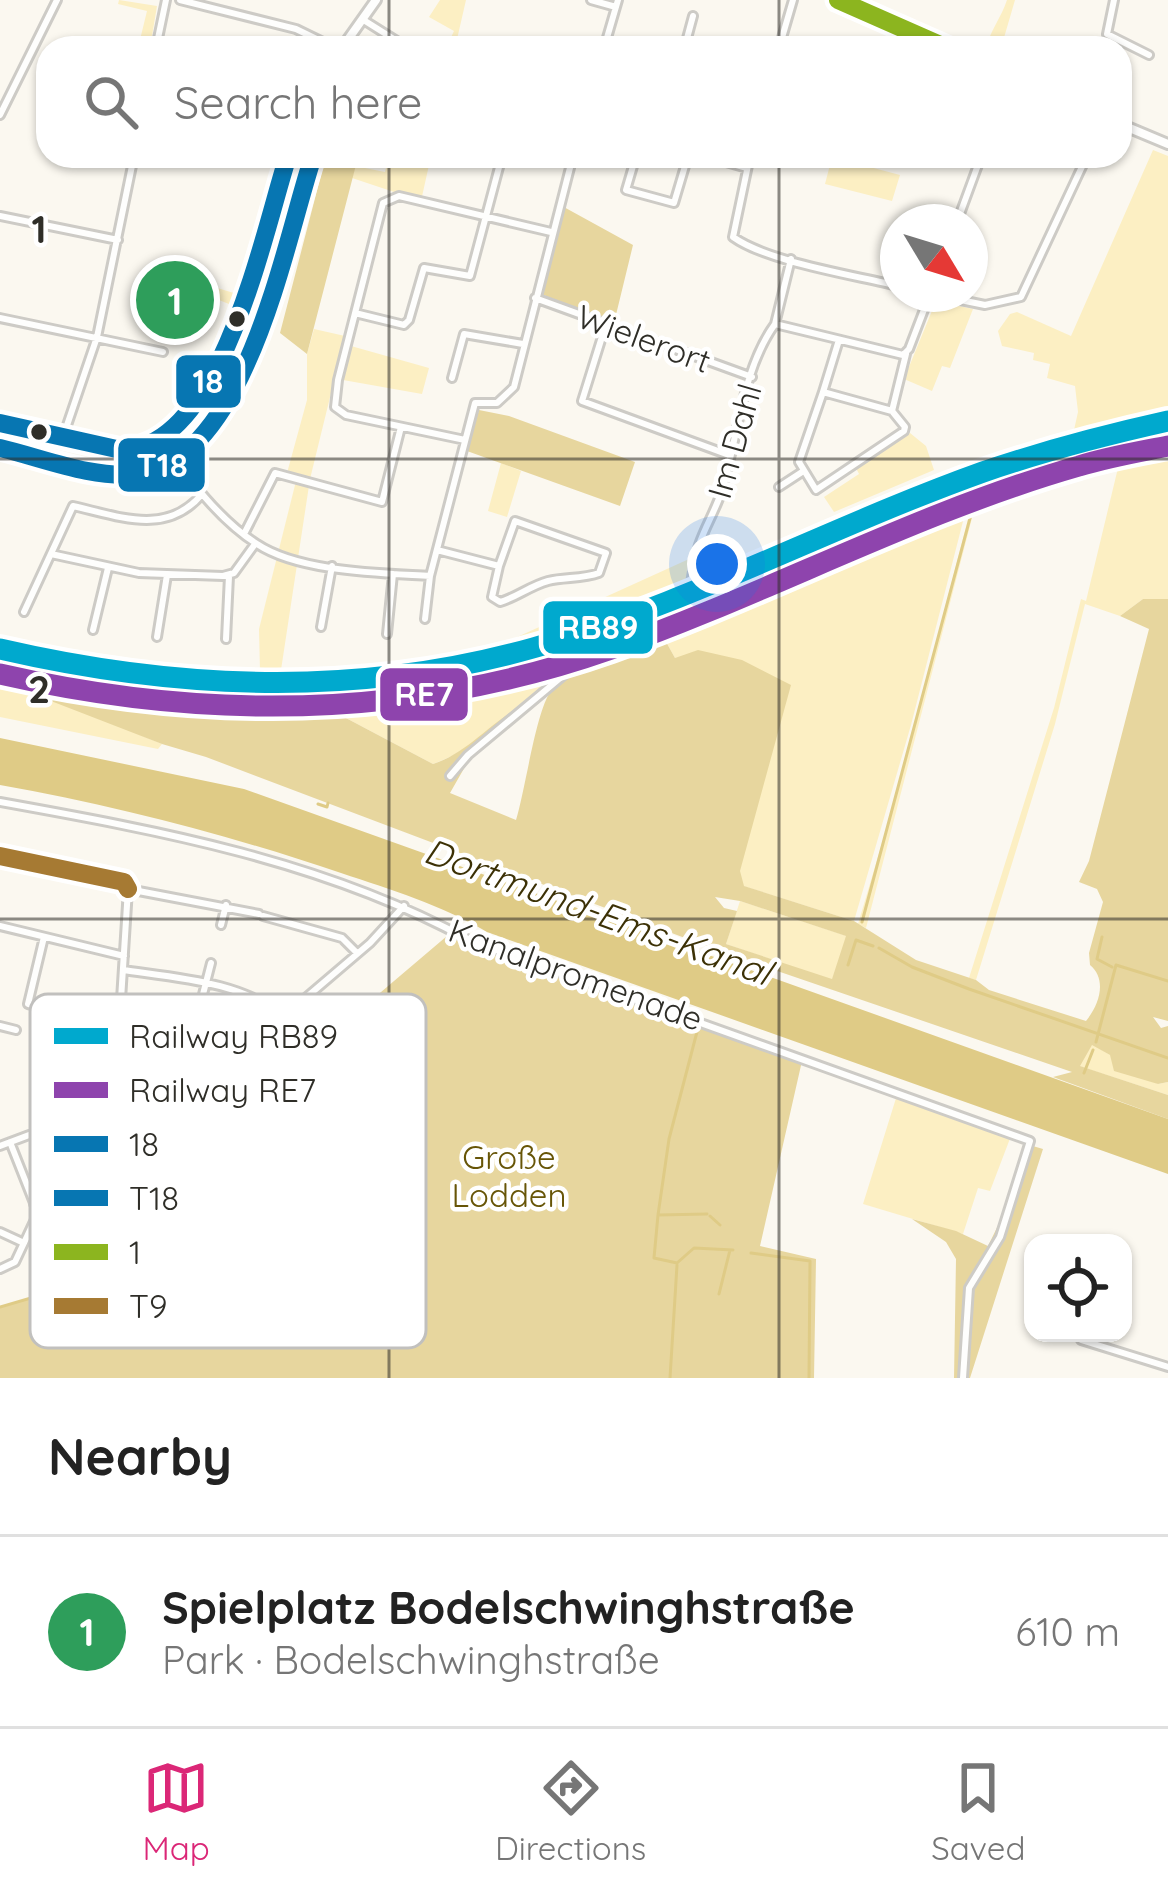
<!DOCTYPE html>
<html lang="en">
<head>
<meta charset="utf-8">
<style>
  :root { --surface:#fff; --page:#f2f2f2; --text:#222; --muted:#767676; --line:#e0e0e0; --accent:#db2777 }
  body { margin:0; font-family:Quicksand,sans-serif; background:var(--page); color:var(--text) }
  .controls { position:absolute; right:36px; bottom:36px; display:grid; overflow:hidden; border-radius:24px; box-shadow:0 3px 9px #0004 }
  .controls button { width:108px; height:108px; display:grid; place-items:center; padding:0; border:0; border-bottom:3px solid var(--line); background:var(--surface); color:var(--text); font:60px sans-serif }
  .compass { position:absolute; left:880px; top:204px; width:108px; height:108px; border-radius:50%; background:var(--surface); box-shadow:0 3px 9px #0004; rotate:128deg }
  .you { position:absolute; left:717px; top:564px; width:42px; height:42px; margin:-30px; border:9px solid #fff; border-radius:50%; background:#1a73e8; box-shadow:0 0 0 18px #1a73e833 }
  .badge { display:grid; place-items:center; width:78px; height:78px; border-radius:50%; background:var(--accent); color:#fff; font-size:39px; font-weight:700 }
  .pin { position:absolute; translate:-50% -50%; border:6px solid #fff; box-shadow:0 3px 12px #0006 }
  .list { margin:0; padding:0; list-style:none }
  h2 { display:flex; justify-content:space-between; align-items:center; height:156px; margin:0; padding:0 48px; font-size:51px }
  h2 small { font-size:39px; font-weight:400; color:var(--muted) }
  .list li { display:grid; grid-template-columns:78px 1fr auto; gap:36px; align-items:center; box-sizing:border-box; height:192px; padding:0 48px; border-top:3px solid var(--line) }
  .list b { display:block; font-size:45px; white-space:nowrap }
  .list p { margin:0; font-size:39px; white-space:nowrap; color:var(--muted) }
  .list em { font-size:39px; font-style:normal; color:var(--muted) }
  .icon { flex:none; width:66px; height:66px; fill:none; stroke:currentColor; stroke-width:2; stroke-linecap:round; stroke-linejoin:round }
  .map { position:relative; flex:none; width:1168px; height:1378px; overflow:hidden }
  .search { position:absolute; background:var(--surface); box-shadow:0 3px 9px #0004; left:36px; right:36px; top:36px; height:132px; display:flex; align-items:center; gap:30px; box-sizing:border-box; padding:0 42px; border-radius:36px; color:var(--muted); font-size:45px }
  .sheet { height:348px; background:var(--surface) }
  nav { display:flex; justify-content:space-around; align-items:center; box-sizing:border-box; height:168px; border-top:3px solid var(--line); background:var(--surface); font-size:33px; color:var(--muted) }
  nav a { display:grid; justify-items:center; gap:6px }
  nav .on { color:var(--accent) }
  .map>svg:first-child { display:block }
  .green { fill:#fcefc3 }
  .forest { fill:#e7d69e; fill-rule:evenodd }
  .water { fill:#dfcb86 }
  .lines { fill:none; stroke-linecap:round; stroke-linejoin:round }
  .stream { stroke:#dfcb86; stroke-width:3 }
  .minor-casing { stroke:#cdcbc6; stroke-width:12 }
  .tertiary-casing { stroke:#cdcbc6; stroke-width:14 }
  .minor { stroke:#fefefd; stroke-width:6 }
  .tertiary { stroke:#fefefd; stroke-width:8 }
  .bus-1-casing { stroke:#fff; stroke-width:27 }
  .bus-2-casing { stroke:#fff; stroke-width:27 }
  .bus-3-casing { stroke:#fff; stroke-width:27 }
  .bus-4-casing { stroke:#fff; stroke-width:27 }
  .bus-1 { stroke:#0776b2; stroke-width:18 }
  .bus-2 { stroke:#0776b2; stroke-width:18 }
  .bus-3 { stroke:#8cb51f; stroke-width:18 }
  .bus-4 { stroke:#a67a33; stroke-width:18 }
  .rail-1-casing { stroke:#fff; stroke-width:30 }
  .rail-2-casing { stroke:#fff; stroke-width:30 }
  .rail-1 { stroke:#00a9ce; stroke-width:21 }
  .rail-2 { stroke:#8e44ad; stroke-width:21 }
  .grid { fill:none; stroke:#2f2e28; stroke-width:3; stroke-opacity:0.55 }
  .bus-dot { fill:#2f2e28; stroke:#fff; stroke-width:4.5 }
  .labels { text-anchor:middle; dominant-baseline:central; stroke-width:9; stroke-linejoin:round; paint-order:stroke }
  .street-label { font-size:33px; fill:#2f2e28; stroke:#fff }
  .park-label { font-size:33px; fill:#675507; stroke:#fff }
  .water-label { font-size:36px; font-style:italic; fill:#3c3106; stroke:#fff }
  .key { fill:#fff; stroke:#c1c0be; stroke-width:3 }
  .key-label { font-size:33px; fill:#2f2e28 }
  .grid-label { font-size:39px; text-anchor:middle; font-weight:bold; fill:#2f2e28; stroke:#fff; stroke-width:9; stroke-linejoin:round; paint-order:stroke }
  .line-badge { stroke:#fff; stroke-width:4.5 }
  .badge-label { font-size:33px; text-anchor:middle; font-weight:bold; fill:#fff }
</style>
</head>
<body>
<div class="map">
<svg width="1168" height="1378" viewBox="0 0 1168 1378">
  <rect width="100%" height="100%" fill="#fbf8f0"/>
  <!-- green -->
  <path class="green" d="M119,0L157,6L150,48H138L147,11L118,4Z
    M440,0H466L455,48H446L454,31L429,17Z
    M1007,0H1015L1001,48H986C991,29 1001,18 1007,0Z
    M1153,150L1168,156V414L1083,432L1074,430L1078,412L1075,386L1047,378L1050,364L1033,360L1034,353L1002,346L998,331L1010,314L1017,312L1071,336Z
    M389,156H431L421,201L352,178L355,166L385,172Z
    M832,157L900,175L892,201L825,184Z
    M162,271L237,294L234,306L161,277Z
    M160,280L196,292L188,319L154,311Z
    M936,301L973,309L950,368L942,366L932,391L904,379Z
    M314,329L345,336L310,479L281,670L260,671L259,629L297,477L287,473L307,400V354Z
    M351,346L429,368L422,394L343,380Z
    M1168,427V599H1143L1120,616L1085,604L1055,724L976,980L969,978L1054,708L1081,599L1086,601L1124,443L1050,461L971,490L911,725L854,921L743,886L688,657L675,658L660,631L682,617L694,596L832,543L967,483L1034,457Z
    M910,433L926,446L934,470L834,512L824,497L859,474L856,468Z
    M501,463L521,471L507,517L488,511Z
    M979,491L866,928L858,924L899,786L975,492Z
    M689,559H704L713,570L599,618L520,643L453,656L515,638Z
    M685,599C673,632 614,642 585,659C534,687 486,746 433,764L291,689C430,694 558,649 685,599Z
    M0,678L20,690L63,703L162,744L158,749L0,717Z
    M740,901L847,936L832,980L726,944Z
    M1092,1044L1158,1084L1168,1082V1095L1079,1066Z
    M897,1095L1011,1136L990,1191L978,1188L963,1234L863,1204Z"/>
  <!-- forest -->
  <path class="forest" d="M326,156L357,161L307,354L280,333Z
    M562,206L633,245L614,323L541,294Z
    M479,410L509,416L635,462L620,506L467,451Z
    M1143,599H1168V1021L1153,1017L1161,1028L1168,1026V1082L1158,1084L1114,1071L1110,1055L1092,1045L1080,1066L1168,1095V1119L1053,1077L1072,1072L722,952L206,757L162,744L20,689L0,676V659L70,678L76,670L204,687L291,689L433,764C473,751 497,713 537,698L539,703L470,758L450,793L516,820C525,792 536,710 551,691C576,660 624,645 660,631L675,658L698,650L742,660L791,685L740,871L744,886L854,921L916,960L976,980L989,990L1086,1021C1100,1004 1107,979 1090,965L1089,953L1103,902L1097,889L1079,882L1089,861L1149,629L1120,616ZM715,897L740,901L846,936L832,979L726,944L737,911L724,908Z
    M447,936L802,1061L760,1246L816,1259L814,1378H0V1307L114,1272L165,1247L172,1211L199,1183L214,1139L303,1071L321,1082L365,1028L374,998Z
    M1026,1144L1043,1149L970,1378H954L956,1259L946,1242L912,1219L956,1231L988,1246L1010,1201Z"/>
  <!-- water -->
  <path class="water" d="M0,738L244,789L1168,1119V1174L487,932C441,905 392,890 341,873C229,835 117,806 0,785Z"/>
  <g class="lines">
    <!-- stream -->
    <path class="stream" d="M318,804L327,807L328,803
      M862,922L977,492
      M1102,937L1097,959L1112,967
      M879,948L912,967L969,989L1168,1058
      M848,965L856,940L873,946
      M1096,1042L1116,965L1168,981
      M1084,1073L1093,1050
      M179,1208L190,1174
      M707,1214L658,1215L654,1258L677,1263L694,1248L733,1250
      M658,1215L669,1139L698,1028
      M710,1216L720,1225
      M751,1253L810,1261L809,1378
      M719,1294L730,1250
      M0,1307L116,1273L148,1254L170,1249L176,1214
      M670,1378L677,1265"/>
    <!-- minor casing -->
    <g class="minor-casing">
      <path id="minor" d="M180,0L296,29L335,48
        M591,0L616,7
        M1114,0L1107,34L1149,55
        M362,19L408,48
        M686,42L693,16
        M156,48L166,0
        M533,48L534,44
        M604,48L618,0
        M684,48L686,42L702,48
        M779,48L793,0
        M0,115L57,0
        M636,156L626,190L674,203L688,156
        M705,156L747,168
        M750,156L733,237C768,262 854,275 898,286
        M0,216L118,240
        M957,222L978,165L965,156
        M931,294L985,305L1021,297L1087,156
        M535,298L752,377
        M355,313L404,325L409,320L424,268L470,276L502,156
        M0,318L163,352
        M606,324L582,401L729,455
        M775,324L791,259
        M839,340L823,392L892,411L906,354
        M452,378L464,334L523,344
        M823,392L799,462L816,490L904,431L905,427L892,411
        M63,437L97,337L134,156
        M465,440L346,415L335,407L338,380L383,203L399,196L551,232
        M162,441C188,478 219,520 257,544C299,572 380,573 430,576
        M779,487L802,472
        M244,534L275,473L382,502L401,427
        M437,550L499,566L492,597L500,602C517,597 530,586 548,581C565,577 583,579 599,573L606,553L515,521L499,566
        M51,554L139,573L223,576L234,573L255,544
        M24,612L73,506C121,517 167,536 202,494
        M425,619L430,576L475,403H497L514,387L573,156
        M321,627L332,566
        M93,630L108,568
        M387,634L393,574
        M157,637L167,575
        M226,639L229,576
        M450,776L468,755L571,669L672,622C695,601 689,574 699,545C705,527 715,511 721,493C738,440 741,371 775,324L903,355L909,349L930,294
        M0,802C161,831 324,861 469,940L1030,1141L1000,1237L969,1288L963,1378
        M0,856L124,882L128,889L259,914
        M263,916L342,938L357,953
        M221,925L226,905
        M0,926L124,956
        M123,970C170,977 249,982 282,1018
        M201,1002L211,963
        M0,1026L16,1030
        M118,1047L184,1062L190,1046
        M109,1105L118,1047L128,889
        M35,1132L59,1014L28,1004L44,937
        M0,1146L109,1105L216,1132L238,1078L282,1018L370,943L404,906
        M34,1204L74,1188
        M0,1232L24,1243
        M0,1269L15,1262L38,1213L10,1142
        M1081,1340L1168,1367"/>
    </g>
    <!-- tertiary casing -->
    <g class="tertiary-casing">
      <path id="tertiary" d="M838,0L947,48
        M342,48L376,0
        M1120,124L1168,144
        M0,423C39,431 98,453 136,450C222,441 263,224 288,156"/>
    </g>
    <!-- minor -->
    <use href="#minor" class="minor"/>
    <!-- tertiary -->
    <use href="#tertiary" class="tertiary"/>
    <!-- bus-1 casing -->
    <g class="bus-1-casing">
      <path id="bus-1" d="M0,423L121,450C221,450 263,233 288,156"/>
    </g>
    <!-- bus-2 casing -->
    <g class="bus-2-casing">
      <path id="bus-2" d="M0,448C43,458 92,479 137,474C244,462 284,247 311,163"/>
    </g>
    <!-- bus-3 casing -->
    <g class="bus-3-casing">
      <path id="bus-3" d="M838,0L947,48"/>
    </g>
    <!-- bus-4 casing -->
    <g class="bus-4-casing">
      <path id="bus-4" d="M0,856L124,882L128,889"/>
    </g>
    <!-- bus-1 -->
    <use href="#bus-1" class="bus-1"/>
    <!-- bus-2 -->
    <use href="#bus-2" class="bus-2"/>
    <!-- bus-3 -->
    <use href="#bus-3" class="bus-3"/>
    <!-- bus-4 -->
    <use href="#bus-4" class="bus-4"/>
    <!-- rail-1 casing -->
    <g class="rail-1-casing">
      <path id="rail-1" d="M0,649C177,690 356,698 533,648C688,604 832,526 983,472C1044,451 1105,435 1168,421"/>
    </g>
    <!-- rail-2 casing -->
    <g class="rail-2-casing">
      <path id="rail-2" d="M0,674C205,721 412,719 611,649C769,593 918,512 1079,466C1108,457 1138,452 1168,446"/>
    </g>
    <!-- rail-1 -->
    <use href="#rail-1" class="rail-1"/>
    <!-- rail-2 -->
    <use href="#rail-2" class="rail-2"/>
  </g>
  <!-- grid -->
  <path class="grid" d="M389,0V48M779,0V48M389,156V1378M779,156V1378M0,459H1168M0,919H1168"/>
  <!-- markers -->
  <g class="bus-dot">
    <circle cx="237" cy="319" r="10"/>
    <circle cx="39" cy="432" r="10"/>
  </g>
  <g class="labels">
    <!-- street labels -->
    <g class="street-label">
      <text transform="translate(644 338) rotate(20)">Wielerort</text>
      <text transform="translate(734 441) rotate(-74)">Im Dahl</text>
      <text transform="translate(576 974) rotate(20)">Kanalpromenade</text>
    </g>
    <!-- park labels -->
    <g class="park-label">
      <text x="509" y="1156">Große<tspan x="509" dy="38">Lodden</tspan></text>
    </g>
    <!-- water labels -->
    <g class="water-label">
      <text transform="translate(598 911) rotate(20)">Dortmund-Ems-Kanal</text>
    </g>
  </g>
  <!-- legend -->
  <rect x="30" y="994" width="396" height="354" rx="18" class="key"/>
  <rect x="54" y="1028" width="54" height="16" fill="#00a9ce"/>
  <rect x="54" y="1082" width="54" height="16" fill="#8e44ad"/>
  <rect x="54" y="1136" width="54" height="16" fill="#0776b2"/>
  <rect x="54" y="1190" width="54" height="16" fill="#0776b2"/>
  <rect x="54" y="1244" width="54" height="16" fill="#8cb51f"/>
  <rect x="54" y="1298" width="54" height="16" fill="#a67a33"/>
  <g class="key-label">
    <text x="129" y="1048">Railway RB89</text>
    <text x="129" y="1102">Railway RE7</text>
    <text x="129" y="1156">18</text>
    <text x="129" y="1210">T18</text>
    <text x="129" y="1264">1</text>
    <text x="129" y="1318">T9</text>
  </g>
  <g class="grid-label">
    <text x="39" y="243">1</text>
    <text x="39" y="703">2</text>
  </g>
  <g class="line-badge">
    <rect x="174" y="353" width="69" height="57" rx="12" fill="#0776b2"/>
    <rect x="116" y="436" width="91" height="58" rx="12" fill="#0776b2"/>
    <rect x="541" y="599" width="114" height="57" rx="12" fill="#00a9ce"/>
    <rect x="378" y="666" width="92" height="57" rx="12" fill="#8e44ad"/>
  </g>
  <g class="badge-label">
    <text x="208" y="393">18</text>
    <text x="162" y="477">T18</text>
    <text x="598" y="639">RB89</text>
    <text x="424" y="706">RE7</text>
  </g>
</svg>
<div class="controls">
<button><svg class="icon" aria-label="locate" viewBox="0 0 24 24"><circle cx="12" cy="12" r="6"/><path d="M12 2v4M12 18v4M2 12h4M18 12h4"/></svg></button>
</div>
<svg class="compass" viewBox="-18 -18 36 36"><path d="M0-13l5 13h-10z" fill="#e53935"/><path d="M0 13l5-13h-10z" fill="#767676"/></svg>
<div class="you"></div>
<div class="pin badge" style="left:175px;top:300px;background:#2e9e5b">1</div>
<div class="search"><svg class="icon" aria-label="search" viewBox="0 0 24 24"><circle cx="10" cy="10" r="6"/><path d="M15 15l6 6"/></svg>Search here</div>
</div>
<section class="sheet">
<h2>Nearby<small></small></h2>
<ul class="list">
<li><span class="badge" style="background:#2e9e5b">1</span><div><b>Spielplatz Bodelschwinghstraße</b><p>Park · Bodelschwinghstraße</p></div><em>610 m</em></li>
</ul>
</section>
<nav>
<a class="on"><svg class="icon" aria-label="map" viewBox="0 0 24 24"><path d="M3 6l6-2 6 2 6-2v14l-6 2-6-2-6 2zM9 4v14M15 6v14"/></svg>Map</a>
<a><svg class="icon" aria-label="directions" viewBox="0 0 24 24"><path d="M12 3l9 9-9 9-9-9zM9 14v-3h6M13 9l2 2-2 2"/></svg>Directions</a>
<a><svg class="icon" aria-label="saved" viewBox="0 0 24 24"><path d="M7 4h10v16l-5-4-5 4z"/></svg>Saved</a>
</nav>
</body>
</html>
